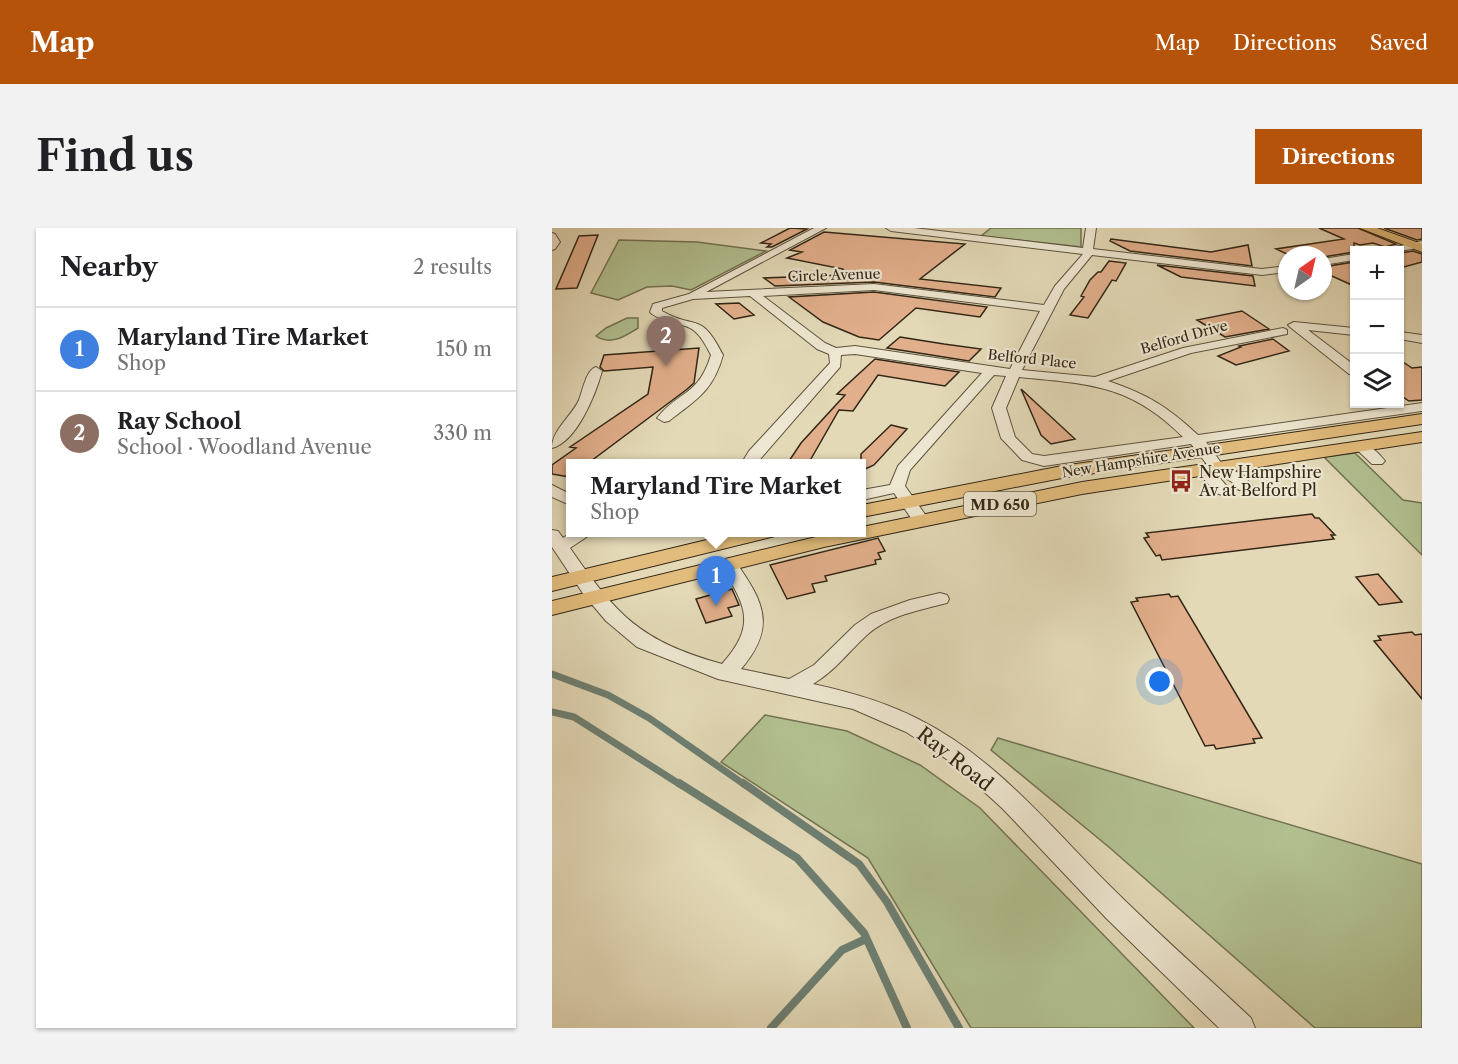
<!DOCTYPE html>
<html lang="en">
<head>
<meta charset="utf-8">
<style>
  :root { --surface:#fff; --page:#f2f2f2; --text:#202124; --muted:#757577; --line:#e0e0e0; --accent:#b45309 }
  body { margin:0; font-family:"Libre Caslon Text",serif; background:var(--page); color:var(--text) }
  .controls { position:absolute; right:18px; top:18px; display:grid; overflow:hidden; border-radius:0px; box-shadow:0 2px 4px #0004 }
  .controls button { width:54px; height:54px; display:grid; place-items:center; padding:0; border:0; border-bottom:2px solid var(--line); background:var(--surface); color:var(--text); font:30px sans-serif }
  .compass { position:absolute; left:726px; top:18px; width:54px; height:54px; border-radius:50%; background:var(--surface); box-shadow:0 2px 4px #0004; rotate:34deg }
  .you { position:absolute; left:608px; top:454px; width:21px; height:21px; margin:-15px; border:4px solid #fff; border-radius:50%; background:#1a73e8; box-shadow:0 0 0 9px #1a73e833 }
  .badge { display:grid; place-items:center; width:39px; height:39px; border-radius:50%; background:var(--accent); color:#fff; font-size:20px; font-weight:700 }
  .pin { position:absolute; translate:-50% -50px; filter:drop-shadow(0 2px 3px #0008) }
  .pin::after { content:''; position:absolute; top:32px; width:21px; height:18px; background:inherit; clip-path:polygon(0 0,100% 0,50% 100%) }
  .popup { position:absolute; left:14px; top:231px; width:300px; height:78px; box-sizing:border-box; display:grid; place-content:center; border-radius:0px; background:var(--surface); filter:drop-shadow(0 2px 4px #0005); font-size:20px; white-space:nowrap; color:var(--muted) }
  .popup b { font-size:22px; color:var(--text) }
  .popup::after { content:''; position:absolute; left:50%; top:100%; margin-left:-12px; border:12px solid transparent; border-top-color:var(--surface) }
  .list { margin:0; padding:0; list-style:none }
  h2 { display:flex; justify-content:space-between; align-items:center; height:78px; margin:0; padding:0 24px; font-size:26px }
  h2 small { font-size:20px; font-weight:400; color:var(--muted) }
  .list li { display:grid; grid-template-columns:39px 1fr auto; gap:18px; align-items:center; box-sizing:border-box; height:84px; padding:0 24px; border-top:2px solid var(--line) }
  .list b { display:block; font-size:22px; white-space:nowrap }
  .list p { margin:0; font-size:20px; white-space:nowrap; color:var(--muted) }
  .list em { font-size:20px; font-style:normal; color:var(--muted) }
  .icon { flex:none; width:33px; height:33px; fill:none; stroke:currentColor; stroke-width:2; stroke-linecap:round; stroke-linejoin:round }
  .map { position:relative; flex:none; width:870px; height:800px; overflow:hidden; border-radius:0px }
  header { display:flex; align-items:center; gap:36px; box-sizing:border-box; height:84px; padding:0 30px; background:var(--accent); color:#fff }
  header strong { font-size:28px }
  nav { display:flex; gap:33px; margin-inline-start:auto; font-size:21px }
  .intro { display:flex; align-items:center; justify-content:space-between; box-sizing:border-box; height:144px; padding:0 36px }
  h1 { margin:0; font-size:42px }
  .button { padding:15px 27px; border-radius:0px; background:var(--accent); color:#fff; font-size:21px; font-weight:700 }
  main { display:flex; gap:36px; padding:0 36px }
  aside { flex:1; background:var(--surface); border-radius:0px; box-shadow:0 2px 4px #0004 }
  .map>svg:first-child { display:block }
  .green { fill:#b2c090; stroke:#727353; stroke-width:1.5 }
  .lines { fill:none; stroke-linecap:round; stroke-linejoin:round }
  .stream-far1 { stroke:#6d7f72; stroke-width:7 }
  .stream { stroke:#6d7f72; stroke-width:8 }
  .building { fill:#e1af8b; stroke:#322616; stroke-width:1.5 }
  .minor-casing { stroke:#5e533e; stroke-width:2 }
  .major-casing { stroke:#322616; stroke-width:2 }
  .minor { fill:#ede6d0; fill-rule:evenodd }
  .major { fill:#e2bc7c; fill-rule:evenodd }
  .labels { text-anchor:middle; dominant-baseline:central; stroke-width:4.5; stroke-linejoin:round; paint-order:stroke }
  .far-street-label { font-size:14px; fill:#322616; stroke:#ede6d0 }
  .shield { fill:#ede6d0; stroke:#6a604e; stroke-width:1.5 }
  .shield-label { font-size:15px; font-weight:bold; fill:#322616 }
  .poi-label { font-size:16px; fill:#322616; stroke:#ede6d0; text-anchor:start }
  .near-street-label { font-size:20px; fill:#322616; stroke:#ede6d0 }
</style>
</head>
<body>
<header>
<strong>Map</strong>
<nav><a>Map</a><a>Directions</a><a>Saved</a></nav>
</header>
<div class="intro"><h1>Find us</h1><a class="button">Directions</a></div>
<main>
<aside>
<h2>Nearby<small>2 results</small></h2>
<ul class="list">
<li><span class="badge" style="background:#3f7fe0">1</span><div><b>Maryland Tire Market</b><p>Shop</p></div><em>150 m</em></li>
<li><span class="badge" style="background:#8d6e63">2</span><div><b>Ray School</b><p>School · Woodland Avenue</p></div><em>330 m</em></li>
</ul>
</aside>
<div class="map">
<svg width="870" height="800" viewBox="0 0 870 800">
  <rect width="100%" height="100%" fill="#e3d9b7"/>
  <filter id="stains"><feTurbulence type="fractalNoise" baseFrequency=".00333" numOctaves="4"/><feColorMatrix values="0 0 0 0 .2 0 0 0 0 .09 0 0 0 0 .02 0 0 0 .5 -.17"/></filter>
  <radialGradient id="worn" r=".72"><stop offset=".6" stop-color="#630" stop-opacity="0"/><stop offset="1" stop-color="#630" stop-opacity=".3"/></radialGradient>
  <!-- green -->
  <path class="green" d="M439,0H529V19L429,8Z
    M67,12L145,14L214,23L139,62L120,58L95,59L66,72L39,65Z
    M75,90H86V100C73,108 59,118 44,108L54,100Z
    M803,225L851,272L870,275V327L772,229Z
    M213,487L295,503L368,537L428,580L642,800H419L316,630L169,534Z
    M446,510L870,636V800H763L558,620L439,522Z"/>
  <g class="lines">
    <!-- stream-far1 -->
    <path class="stream-far1" d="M0,446L56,467L97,490L193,557
      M0,484L22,489L129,557"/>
    <!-- stream -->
    <path class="stream" d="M127,555L245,630L312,705L355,800
      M191,555L307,636L335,674L407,800
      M219,800L290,722L314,711"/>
  </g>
  <!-- building -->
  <path class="building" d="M238,0L255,1L220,19H215L219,16L209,15Z
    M767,0H806L844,16L833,19L821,15L808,17L802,15V24L771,29L737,27L724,21L792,11Z
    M832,0H870V11L865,12Z
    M272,4L413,16L368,51L449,60L443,69L322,54L223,58L212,50L291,47V41L235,30L250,24L238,22Z
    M46,7L25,60L4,61L27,8Z
    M559,11L659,24L696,17L700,38L578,23L558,13Z
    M861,23L870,26V34L848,40V25Z
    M557,33L574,35L564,53L560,52L536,90L518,87L532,69L529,68L538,52L546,44H549Z
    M802,34V58L771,44V39Z
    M605,37L701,48L703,58L629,49Z
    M322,64L435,79L428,89L364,80L327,112L307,109L271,94L237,69Z
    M187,75L202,87L182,91L164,76Z
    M690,83L717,101L673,109L645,92Z
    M348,109L392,116L429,121L417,133L335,120Z
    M721,111L737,123L684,137L666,128L689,119L687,118Z
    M147,120L142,155L134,162L35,236H18V249L0,246V237L24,220L18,219L96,166L101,139L52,143L48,139L52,127Z
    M323,131L407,144L393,158L326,147L301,183L287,182L256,236H235L249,215L293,167L285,166Z
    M848,132L860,140L870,139V172L857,173L848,167Z
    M469,161L523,211L499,216L489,207Z
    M339,197L355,201L322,237L309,243V226Z
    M760,286L763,290H767L783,307H779L782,311L610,332L608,327L604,328L592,310L597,309L594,305Z
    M326,310L333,323L326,325L329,331L323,332L324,336L273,348L275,353L260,356L263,364L235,371L218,337Z
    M826,346L850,374L827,377L804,349Z
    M180,361L187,377L176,380L180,388L154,395L144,371Z
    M617,366L619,369L626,368L710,510L701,511L703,515L664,521L662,517L653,518L579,374L586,373L584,370Z
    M860,404L863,407L870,406V471L822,413L829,412L826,408Z"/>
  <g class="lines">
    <!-- minor casing -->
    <g class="minor-casing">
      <path id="minor" d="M262,0H274L154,64L322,56L492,77L503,58L531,26L339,3L334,0H362L531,20L534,0H544L541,21L710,41L735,38V44L710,47L540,27L512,61L470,142L543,149L631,120L731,100L735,102V106L639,125L556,153C595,166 616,179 646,207L870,175V183L654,214L670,236L692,248L701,259L699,262H687L680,254L668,247L667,249L678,262L670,267L664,265L651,250L657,239L639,216L492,238L470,232L449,210L440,180L454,148L442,147L358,242L353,258L377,292L369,297L363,296L342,265L310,272V262L338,257L346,238L430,145L303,126L289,127L288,139L204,236H189L197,223L278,135L277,126L265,121L198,68L141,71L110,80V83C145,103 148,82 171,127C161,163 145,171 117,193L112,194L105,190C127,162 146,169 159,127C139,86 132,105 100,86L98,84L101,76L137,66ZM322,62L488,83L458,141L303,118L284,120L273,115L211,68ZM467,149C537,156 578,156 631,209L492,228L480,226L463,209L454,180Z
        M0,5L3,6L8,14L3,21L0,22Z
        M870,13V19L848,23L830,22Z
        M802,26V32L771,37V31Z
        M742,94L802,100V107L756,102L802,137V147L797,146L738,99L736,97Z
        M848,104L870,107V115L848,111Z
        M44,139L50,143C44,165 25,214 0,220C0,202 19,189 27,172C31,162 34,142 44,139Z
        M808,214C817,216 827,225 833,233L830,236H820L801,218L803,215Z
        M0,257L18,266V277L0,269Z
        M0,302L6,303L11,310L20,304H42L18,320C65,388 88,413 170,436C205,397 194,377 168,337L171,333H183C212,374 225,399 189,441L237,451L262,437L303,397L319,386L358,372L388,365L395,367L397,371L395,375C368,382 338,387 316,406C297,423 283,443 261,456C298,464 334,474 368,492C442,529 498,598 556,656C602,702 651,745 699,790L703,800H667L555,691L451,581L404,538L379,520L354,504L301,481L166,451L85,419L54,393L32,367L0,319Z"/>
    </g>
    <!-- major casing -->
    <g class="major-casing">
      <path id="major" d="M808,0H825L870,16V24Z
        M870,186V196L510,250L310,289V277L510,238Z
        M870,204V214L530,266L272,319L0,387V373L272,307L310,304V299L530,254Z
        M188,304H226L223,308L0,363V349Z"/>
    </g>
    <!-- minor -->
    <use href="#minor" class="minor"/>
    <!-- major -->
    <use href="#major" class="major"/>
  </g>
  <!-- icons -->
  <defs>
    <g id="bus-bare" transform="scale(1.8)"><path d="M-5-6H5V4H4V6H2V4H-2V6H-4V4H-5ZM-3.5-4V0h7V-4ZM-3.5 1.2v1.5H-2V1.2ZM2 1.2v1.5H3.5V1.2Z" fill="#8f2418" stroke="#ede6d0" stroke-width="2.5" paint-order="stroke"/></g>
  </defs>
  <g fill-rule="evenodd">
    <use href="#bus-bare" x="629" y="253"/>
  </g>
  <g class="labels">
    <!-- far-street labels -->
    <g class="far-street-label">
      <text transform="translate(282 47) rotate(-2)">Circle Avenue</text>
      <text transform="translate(632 109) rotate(-16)">Belford Drive</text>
      <text transform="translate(480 131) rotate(6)">Belford Place</text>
      <text transform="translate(589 232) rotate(-9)">New Hampshire Avenue</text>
    </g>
    <!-- shield labels -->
    <rect class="shield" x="412" y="264" width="72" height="24" rx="4.5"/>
    <g class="shield-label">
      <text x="448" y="276">MD 650</text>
    </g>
    <!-- poi labels -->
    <g class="poi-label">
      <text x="647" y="244">New Hampshire<tspan x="647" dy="18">Av at Belford Pl</tspan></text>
    </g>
    <!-- near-street labels -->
    <g class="near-street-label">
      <text transform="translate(403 531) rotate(38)">Ray Road</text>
    </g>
  </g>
  <rect width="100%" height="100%" filter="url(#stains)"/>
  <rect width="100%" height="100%" fill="url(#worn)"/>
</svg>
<div class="controls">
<button>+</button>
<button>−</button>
<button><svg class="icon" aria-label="layers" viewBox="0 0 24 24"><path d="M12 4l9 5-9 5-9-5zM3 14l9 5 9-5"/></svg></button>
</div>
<svg class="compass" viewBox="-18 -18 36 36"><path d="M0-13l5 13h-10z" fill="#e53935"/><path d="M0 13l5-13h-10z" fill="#757577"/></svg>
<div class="you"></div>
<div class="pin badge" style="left:164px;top:378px;background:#3f7fe0">1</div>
<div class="popup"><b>Maryland Tire Market</b>Shop</div>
<div class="pin badge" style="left:114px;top:138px;background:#8d6e63">2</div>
</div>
</main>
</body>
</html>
